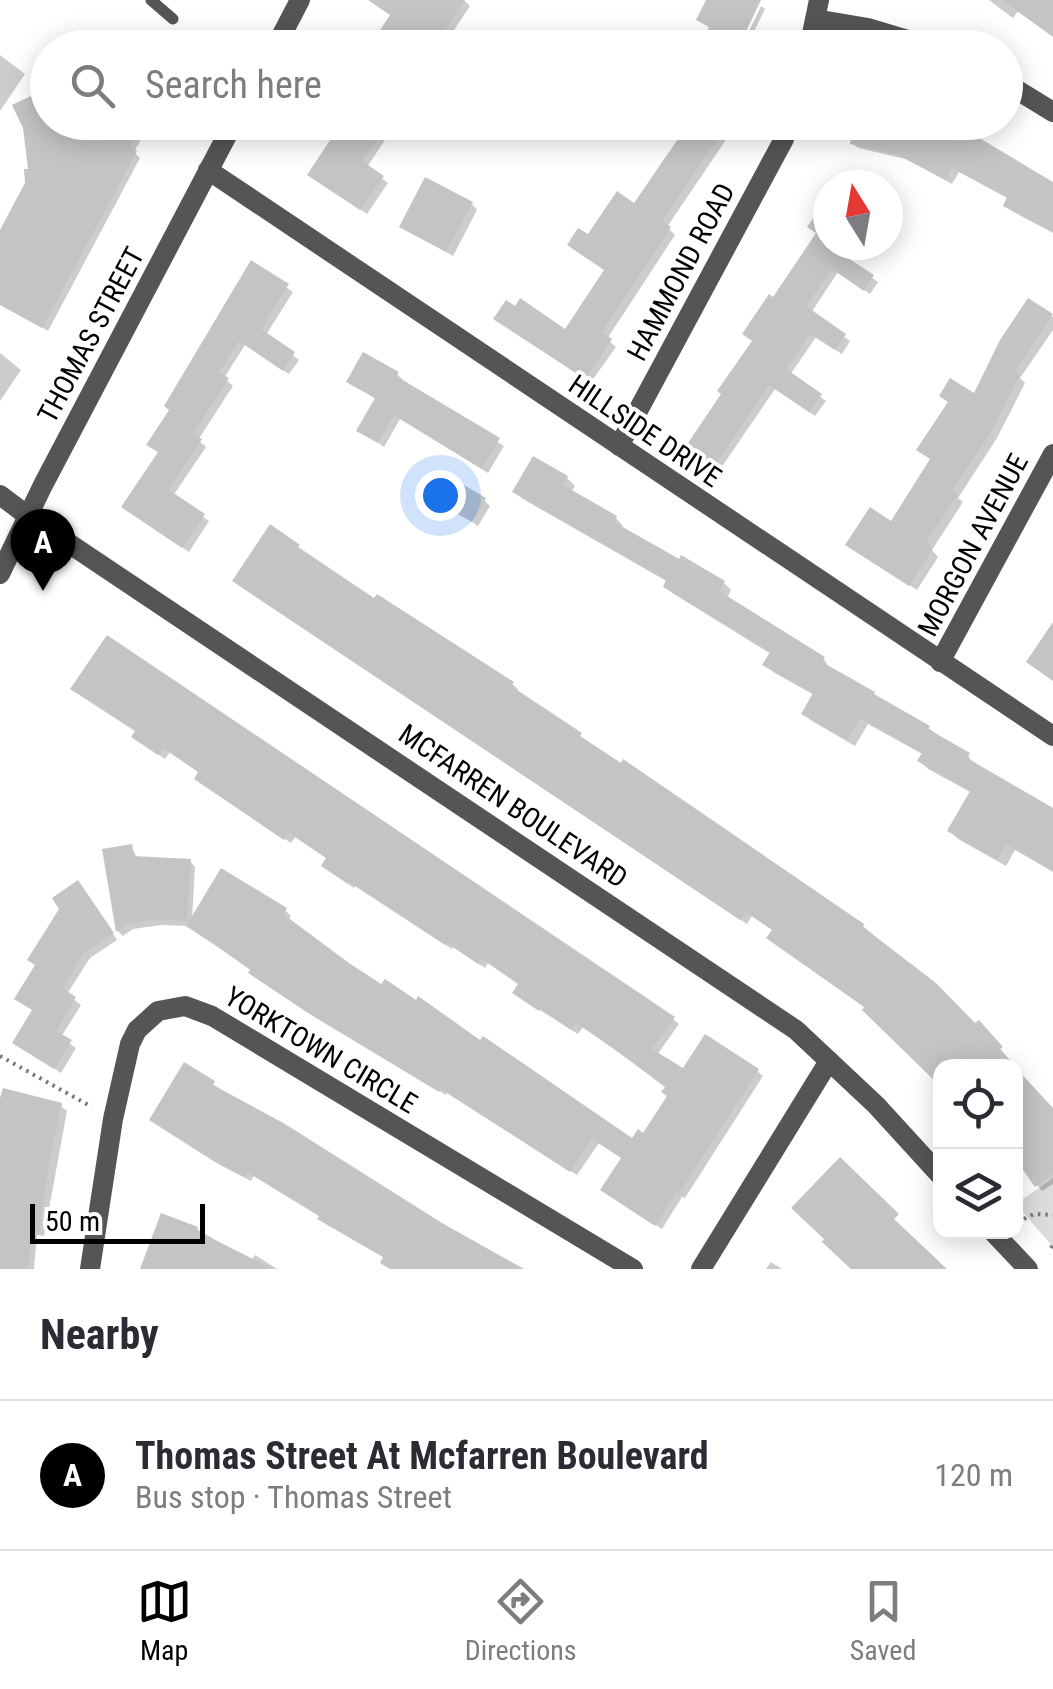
<!DOCTYPE html>
<html lang="en">
<head>
<meta charset="utf-8">
<style>
  :root { --surface:#fff; --page:#f7f7f7; --text:#2b2b33; --muted:#7c7c81; --line:#e1e1e2; --accent:#000 }
  body { margin:0; font-family:"Roboto Condensed",sans-serif; background:var(--page); color:var(--text) }
  .controls { position:absolute; right:30px; bottom:30px; display:grid; overflow:hidden; border-radius:20px; box-shadow:0 5px 25px #0003 }
  .controls button { width:90px; height:90px; display:grid; place-items:center; padding:0; border:0; border-bottom:2px solid var(--line); background:var(--surface); color:var(--text); font:50px sans-serif }
  .compass { position:absolute; left:813px; top:170px; width:90px; height:90px; border-radius:50%; background:var(--surface); box-shadow:0 5px 25px #0003; rotate:349deg }
  .scale { position:absolute; left:30px; bottom:25px; width:175px; box-sizing:border-box; padding-left:10px; border:5px solid #000; border-top:0; font-size:28px; line-height:35px; white-space:nowrap; color:#000; -webkit-text-stroke:8px #fff; paint-order:stroke }
  .you { position:absolute; left:440px; top:495px; width:35px; height:35px; margin:-25px; border:8px solid #fff; border-radius:50%; background:#1a73e8; box-shadow:0 0 0 15px #1a73e833 }
  .badge { display:grid; place-items:center; width:65px; height:65px; border-radius:50%; background:var(--accent); color:#fff; font-size:32px; font-weight:700 }
  .pin { position:absolute; translate:-50% -82px; filter:drop-shadow(0 2px 5px #0008) }
  .pin::after { content:''; position:absolute; top:52px; width:35px; height:30px; background:inherit; clip-path:polygon(0 0,100% 0,50% 100%) }
  .list { margin:0; padding:0; list-style:none }
  h2 { display:flex; justify-content:space-between; align-items:center; height:130px; margin:0; padding:0 40px; font-size:42px }
  h2 small { font-size:32px; font-weight:400; color:var(--muted) }
  .list li { display:grid; grid-template-columns:65px 1fr auto; gap:30px; align-items:center; box-sizing:border-box; height:150px; padding:0 40px; border-top:2px solid var(--line) }
  .list b { display:block; font-size:38px; white-space:nowrap }
  .list p { margin:0; font-size:32px; white-space:nowrap; color:var(--muted) }
  .list em { font-size:32px; font-style:normal; color:var(--muted) }
  .icon { flex:none; width:55px; height:55px; fill:none; stroke:currentColor; stroke-width:2; stroke-linecap:round; stroke-linejoin:round }
  .map { position:relative; flex:none; width:1053px; height:1269px; overflow:hidden }
  .search { position:absolute; background:var(--surface); box-shadow:0 5px 25px #0003; left:30px; right:30px; top:30px; height:110px; display:flex; align-items:center; gap:25px; box-sizing:border-box; padding:0 35px; border-radius:55px; color:var(--muted); font-size:38px }
  .sheet { height:280px; background:var(--surface) }
  nav { display:flex; justify-content:space-around; align-items:center; box-sizing:border-box; height:140px; border-top:2px solid var(--line); background:var(--surface); font-size:28px; color:var(--muted) }
  nav a { display:grid; justify-items:center; gap:5px }
  nav .on { color:var(--accent) }
  .map>svg:first-child { display:block }
  .green { fill:#dcdcdc }
  .shadow { fill:#0003 }
  .building { fill:#c4c4c4 }
  .lines { fill:none; stroke-linecap:round; stroke-linejoin:round }
  .path { stroke:#777; stroke-width:4; stroke-dasharray:2.5 5; stroke-linecap:butt }
  .service { stroke:#555; stroke-width:11 }
  .minor { stroke:#555; stroke-width:20 }
  .tertiary { stroke:#555; stroke-width:20 }
  .labels { text-anchor:middle; dominant-baseline:central; stroke-width:8; stroke-linejoin:round; paint-order:stroke }
  .street-label { font-size:28px; fill:#000; stroke:#fff }
</style>
</head>
<body>
<div class="map">
<svg width="1053" height="1269" viewBox="0 0 1053 1269">
  <rect width="100%" height="100%" fill="#fff"/>
  <!-- green -->
  <path class="green" d="M1053,1178V1247L1016,1204Z"/>
  <!-- shadow -->
  <path class="shadow" d="M385,0H464L470,6L442,48H371L393,16Z
    M989,0H1053V36L1018,11L1013,18Z
    M761,6L765,9L746,48H741Z
    M0,55L25,74L0,111Z
    M33,98L63,154L80,122H151L134,152L140,158L48,331L0,303V231L28,184L31,171Z
    M334,122H397L367,167L388,183L367,214L316,180L338,133L331,126Z
    M675,122H738L667,227L675,235L607,339L616,347L591,382L502,324L566,332L607,271L588,237L635,206L682,137L671,128Z
    M852,143L1053,186V233L1012,211L1006,205L1009,199L959,172L952,184L906,159L858,148Z
    M828,201V245H844L838,254L878,282L870,294L838,272L811,313L850,341L842,354L816,337L790,375L826,401L815,416L775,389L721,468L695,451L774,300L818,234Z
    M472,204L477,210L453,256L402,226Z
    M252,263L293,292L266,335L299,360L289,374L245,345L224,378L233,386L198,440L206,447L173,496L209,521L189,552L130,512L160,454L155,450L172,411Z
    M1029,301L1053,317V330L1020,378L1025,383L997,438L958,498L963,502L932,550L938,557L917,590L855,551L892,524L933,460L950,404L942,396L975,397Z
    M0,353L21,370L0,401Z
    M397,374L403,380L401,382L504,446L488,473L400,419L384,447L360,430L377,400L349,381Z
    M534,459L567,478L575,486L571,492L616,518L623,526L621,529L724,583L731,590L727,599L824,659L830,669L928,728L968,755L974,765L1053,810V872L1015,850L1006,866L958,839L950,831L972,793L928,769L920,761L924,755L868,724L855,746L812,721L804,714L814,695L773,672L765,664L771,654L674,594L666,586L668,582L523,499L515,492Z
    M484,500L490,506L478,526L453,509Z
    M271,528L375,601L512,684L518,689L516,692L586,741L863,926L975,1027L984,1029L1014,1066H940V1082L867,1008L774,931L752,916L747,924L240,586Z
    M137,732L673,1019L679,1024L657,1055L684,1072L757,1071L763,1076L685,1198L682,1197L662,1229L609,1195L624,1159L599,1143L577,1175L447,1093L446,1095L317,1018L189,926L161,925L133,929L123,936L118,931L105,851L131,847L138,859L190,861L195,867L192,920L285,910L291,916L288,921L347,965L632,1142L644,1136L669,1097L667,1087L583,1027L578,1034L521,998V985L488,963L485,968L453,947L452,949L356,886L354,888L330,871L328,859L296,836L291,843L202,784L201,773L170,752L165,759L140,742Z
    M83,889L117,940L90,958L67,994L81,1005L61,1037L76,1048L61,1073L15,1043L34,1011Z
    M185,1066L220,1089L515,1269H391L385,1258L326,1224L321,1217L254,1176L251,1181L220,1165L158,1125Z
    M1016,1068L1053,1110V1184L1042,1191L1016,1159Z
    M61,1106L67,1111L44,1236L37,1235L34,1269H0V1107Z
    M197,1229L251,1261L255,1255L277,1269H144Z
    M771,1262L782,1269H766Z"/>
  <!-- building -->
  <path class="building" d="M368,0H465L433,48H368L390,15Z
    M706,0H761L738,48H697L709,27L696,20Z
    M1002,0H1053V37Z
    M33,95L47,122H144L130,147L137,151L42,328L0,305V230L25,183L24,169H28L23,128L12,105Z
    M342,122H388L362,161L384,176L360,210L307,175Z
    M659,122H729L662,221L671,227L602,332L612,339L585,379L493,319L506,300L515,306L520,298L565,329L604,270L567,245L578,228L588,234L617,191L634,203L680,136Z
    M854,122H952L971,133L1053,182V232L1003,206L1007,197L952,168L946,180L898,155L850,144Z
    M425,177L473,202L446,252L399,227Z
    M828,196V245L874,275L864,291L832,269L806,306L846,334L835,350L810,334L786,369L822,394L809,412L769,385L715,465L686,446L721,394L717,391L752,341L742,334L769,294L773,297L816,233L807,227Z
    M251,260L289,284L261,329L295,352L283,371L239,341L219,372L229,378L193,434L202,439L169,490L205,514L182,548L121,507L158,452L146,445L169,410L164,406Z
    M1028,298L1053,314L1015,371L1020,374L991,432L952,490L958,494L926,543L933,548L909,586L845,545L870,507L891,521L930,459L916,450L948,402L939,396L950,378L974,393L1000,340Z
    M363,352L399,372L396,376L500,438L482,469L394,415L378,443L356,431L375,398L346,382Z
    M533,456L568,476L563,485L617,516L614,522L679,559L681,555L725,581L719,591L825,657L822,662L875,692L874,694L930,726L928,729L970,753L967,758L1053,808V871L1006,844L997,860L947,831L970,791L917,761L922,753L860,718L847,740L801,714L813,693L762,665L770,652L663,587L666,580L512,492Z
    M464,485L486,498L472,522L450,510Z
    M270,524L300,545L298,547L374,598L377,594L514,682L511,686L582,733L580,736L621,763L623,759L864,924L863,927L936,983L975,1023L979,1020L1003,1047L1000,1049L1015,1066H940V1086L862,1010L864,1007L766,938L772,930L746,912L740,920L232,581Z
    M1053,622V681L1026,662Z
    M107,635L675,1017L652,1049L683,1068L705,1034L759,1069L678,1195L676,1193L655,1226L600,1190L621,1158L592,1139L570,1172L441,1089L439,1092L308,1013L248,973L251,969L186,926L221,868L287,908L283,914L349,963L381,984L385,979L416,1000L418,996L480,1040L483,1036L632,1138L638,1129L643,1133L667,1096L661,1092L665,1087L613,1048L576,1023L571,1030L540,1009L539,1011L512,993L518,984L482,959L478,964L447,943L445,945L349,882L348,884L321,866L326,858L289,833L284,840L194,779L198,772L163,748L158,755L131,737L135,731L70,689Z
    M132,844L134,856L191,859L187,921L154,920L127,924L116,932L102,849Z
    M78,880L114,933L84,953L62,988L76,997L56,1031L72,1040L54,1069L12,1043L32,1010L14,999L35,965L27,960L59,909L52,898Z
    M184,1062L215,1081L213,1085L285,1124L442,1223L524,1269H390L380,1263L383,1257L317,1219L319,1216L247,1172L245,1177L212,1160L149,1120Z
    M1016,1068L1053,1108V1174L1035,1187L1016,1160Z
    M3,1088L62,1103L48,1169L39,1232L32,1230L28,1269H0V1098Z
    M840,1157L899,1214L894,1219L947,1269H851L822,1242L824,1239L791,1208Z
    M161,1213L198,1227L197,1231L273,1269H140Z"/>
  <g class="lines">
    <!-- path -->
    <path class="path" d="M0,1056L92,1107
      M1024,1219L1034,1214L1053,1215
      M1051,1248L1053,1245"/>
    <!-- service -->
    <path class="service" d="M151,0L173,19"/>
    <!-- minor -->
    <path class="minor" d="M815,19L868,28L935,48
      M809,48L819,0
      M1006,83L1053,112
      M208,170L1053,736
      M619,446L784,139L789,122
      M0,495L28,516
      M940,662L1053,454
      M90,1269L113,1119L130,1044L137,1030L158,1011L185,1006L212,1016L633,1269
      M701,1269L829,1061"/>
    <!-- tertiary -->
    <path class="tertiary" d="M275,48L300,0
      M28,516L796,1030L876,1105L940,1175
      M0,574L43,485L234,122
      M993,1232L1028,1269"/>
  </g>
  <g class="labels">
    <!-- street labels -->
    <g class="street-label">
      <text transform="translate(681 272) rotate(-62)">HAMMOND ROAD</text>
      <text transform="translate(91 335) rotate(-62)">THOMAS STREET</text>
      <text transform="translate(645 431) rotate(34)">HILLSIDE DRIVE</text>
      <text transform="translate(973 545) rotate(-62)">MORGON AVENUE</text>
      <text transform="translate(513 806) rotate(34)">MCFARREN BOULEVARD</text>
      <text transform="translate(321 1050) rotate(31)">YORKTOWN CIRCLE</text>
    </g>
  </g>
</svg>
<div class="controls">
<button><svg class="icon" aria-label="locate" viewBox="0 0 24 24"><circle cx="12" cy="12" r="6"/><path d="M12 2v4M12 18v4M2 12h4M18 12h4"/></svg></button>
<button><svg class="icon" aria-label="layers" viewBox="0 0 24 24"><path d="M12 4l9 5-9 5-9-5zM3 14l9 5 9-5"/></svg></button>
</div>
<svg class="compass" viewBox="-18 -18 36 36"><path d="M0-13l5 13h-10z" fill="#e53935"/><path d="M0 13l5-13h-10z" fill="#7c7c81"/></svg>
<div class="scale">50 m</div>
<div class="you"></div>
<div class="pin badge" style="left:43px;top:591px">A</div>
<div class="search"><svg class="icon" aria-label="search" viewBox="0 0 24 24"><circle cx="10" cy="10" r="6"/><path d="M15 15l6 6"/></svg>Search here</div>
</div>
<section class="sheet">
<h2>Nearby<small></small></h2>
<ul class="list">
<li><span class="badge">A</span><div><b>Thomas Street At Mcfarren Boulevard</b><p>Bus stop · Thomas Street</p></div><em>120 m</em></li>
</ul>
</section>
<nav>
<a class="on"><svg class="icon" aria-label="map" viewBox="0 0 24 24"><path d="M3 6l6-2 6 2 6-2v14l-6 2-6-2-6 2zM9 4v14M15 6v14"/></svg>Map</a>
<a><svg class="icon" aria-label="directions" viewBox="0 0 24 24"><path d="M12 3l9 9-9 9-9-9zM9 14v-3h6M13 9l2 2-2 2"/></svg>Directions</a>
<a><svg class="icon" aria-label="saved" viewBox="0 0 24 24"><path d="M7 4h10v16l-5-4-5 4z"/></svg>Saved</a>
</nav>
</body>
</html>
